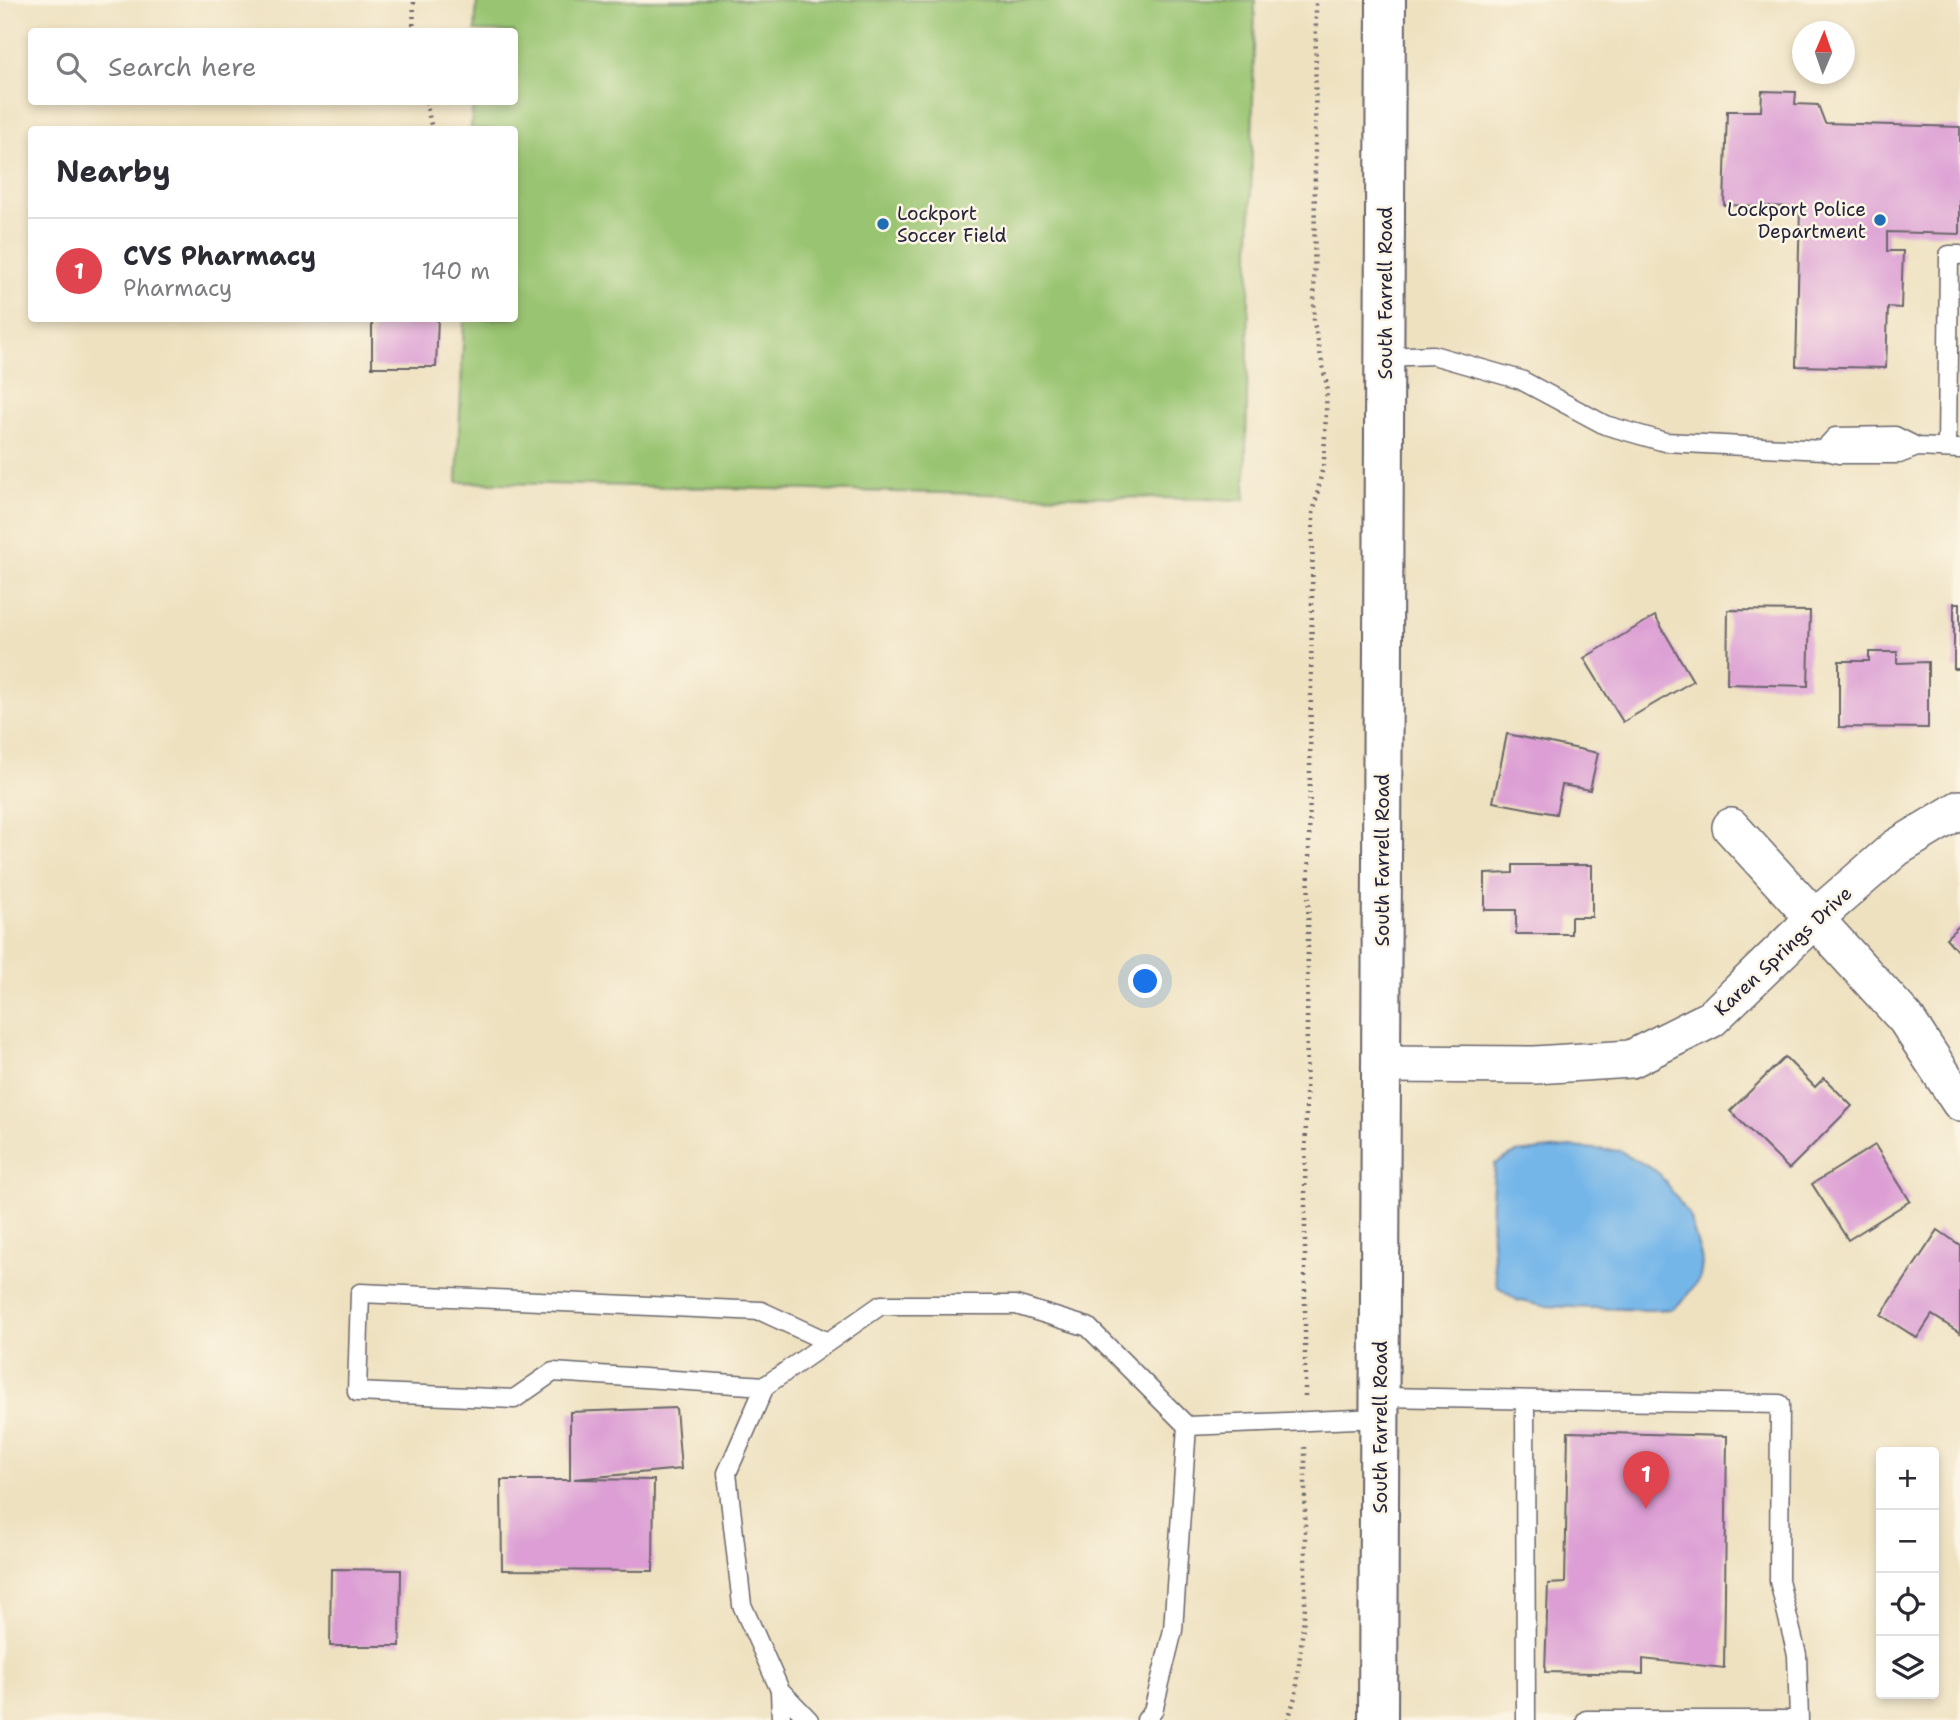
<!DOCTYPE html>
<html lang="en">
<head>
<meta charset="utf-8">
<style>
  :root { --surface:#fff; --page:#f7f7f7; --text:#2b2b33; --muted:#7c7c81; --line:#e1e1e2; --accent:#1f6fb2 }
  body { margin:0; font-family:"Shantell Sans",sans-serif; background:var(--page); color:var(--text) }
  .controls { position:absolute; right:21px; bottom:21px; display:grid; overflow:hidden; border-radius:7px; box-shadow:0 4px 10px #0003 }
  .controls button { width:63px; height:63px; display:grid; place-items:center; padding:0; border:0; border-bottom:2px solid var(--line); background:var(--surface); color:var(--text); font:35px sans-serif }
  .compass { position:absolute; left:1792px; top:21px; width:63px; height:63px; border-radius:50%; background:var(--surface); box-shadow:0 4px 10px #0003; rotate:2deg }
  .you { position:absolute; left:1146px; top:982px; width:24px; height:24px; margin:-18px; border:5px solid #fff; border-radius:50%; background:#1a73e8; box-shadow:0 0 0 10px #1a73e833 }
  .badge { display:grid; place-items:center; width:46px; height:46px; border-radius:50%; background:var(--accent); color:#fff; font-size:23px; font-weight:700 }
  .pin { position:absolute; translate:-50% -58px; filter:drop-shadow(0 2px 4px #0008) }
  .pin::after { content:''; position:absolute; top:37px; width:24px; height:21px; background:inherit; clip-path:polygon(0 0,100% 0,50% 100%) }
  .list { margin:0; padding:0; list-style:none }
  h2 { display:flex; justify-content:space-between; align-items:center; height:91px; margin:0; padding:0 28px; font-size:30px }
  h2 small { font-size:23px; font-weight:400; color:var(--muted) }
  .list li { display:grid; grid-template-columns:46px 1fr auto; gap:21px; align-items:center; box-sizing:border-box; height:105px; padding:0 28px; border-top:2px solid var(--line) }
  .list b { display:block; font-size:26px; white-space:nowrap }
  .list p { margin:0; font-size:23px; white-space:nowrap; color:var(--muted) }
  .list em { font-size:23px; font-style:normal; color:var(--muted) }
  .icon { flex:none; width:38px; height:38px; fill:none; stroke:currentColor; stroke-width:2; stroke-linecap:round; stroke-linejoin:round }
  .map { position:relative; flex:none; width:1960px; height:1720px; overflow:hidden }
  .search { position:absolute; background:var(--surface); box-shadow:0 4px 10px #0003; left:28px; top:28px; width:490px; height:77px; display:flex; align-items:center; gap:18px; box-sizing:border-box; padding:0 24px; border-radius:7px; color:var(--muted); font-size:26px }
  .panel { position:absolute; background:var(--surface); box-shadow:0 4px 10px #0003; left:28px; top:126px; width:490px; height:196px; border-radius:7px }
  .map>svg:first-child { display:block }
  .green { fill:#99c471; stroke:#5e7356; stroke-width:2 }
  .water { fill:#75b6e9; stroke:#4c6c92; stroke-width:2 }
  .building { fill:#dc9ed4 }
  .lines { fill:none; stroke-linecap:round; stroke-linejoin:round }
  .service-casing { stroke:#69656a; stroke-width:21 }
  .minor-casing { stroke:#69656a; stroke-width:40 }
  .tertiary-casing { stroke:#69656a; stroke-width:42 }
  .path { stroke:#69656a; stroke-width:4.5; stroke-dasharray:2 5; stroke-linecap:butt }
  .service { stroke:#fff; stroke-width:18 }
  .minor { stroke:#fff; stroke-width:37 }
  .tertiary { stroke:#fff; stroke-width:38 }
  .poi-dot { fill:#1f6fb2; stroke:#fcf5e5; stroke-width:2.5 }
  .labels { text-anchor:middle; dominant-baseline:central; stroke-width:5; stroke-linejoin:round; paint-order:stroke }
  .poi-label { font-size:19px; fill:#22223b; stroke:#fcf5e5; text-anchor:end }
  .street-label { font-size:19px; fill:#22223b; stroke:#fcf5e5 }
</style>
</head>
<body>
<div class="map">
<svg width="1960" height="1720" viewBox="0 0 1960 1720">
  <rect width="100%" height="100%" fill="#fcf5e5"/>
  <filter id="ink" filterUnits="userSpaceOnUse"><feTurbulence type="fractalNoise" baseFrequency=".0143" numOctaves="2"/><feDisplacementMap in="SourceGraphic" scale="14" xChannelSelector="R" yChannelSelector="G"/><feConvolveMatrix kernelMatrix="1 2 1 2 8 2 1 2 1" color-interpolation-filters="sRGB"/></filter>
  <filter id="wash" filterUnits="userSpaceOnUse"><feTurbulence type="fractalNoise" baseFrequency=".00686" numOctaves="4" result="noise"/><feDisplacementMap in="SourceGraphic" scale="28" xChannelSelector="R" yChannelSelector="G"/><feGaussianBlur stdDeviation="1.57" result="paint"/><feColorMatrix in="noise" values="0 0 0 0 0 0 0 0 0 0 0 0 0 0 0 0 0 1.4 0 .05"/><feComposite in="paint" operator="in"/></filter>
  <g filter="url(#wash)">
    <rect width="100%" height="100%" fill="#eee1c0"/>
    <!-- green -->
    <path class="green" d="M477,0H1255L1245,500L457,482L464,319L514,318V130L471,129L473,102H514V32L475,31Z"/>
    <!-- water -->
    <path class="water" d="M1570,1147L1620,1151L1658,1172L1689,1215L1701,1256L1702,1264L1700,1278L1684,1299L1673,1309L1647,1310L1543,1306L1517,1300L1497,1286C1490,1246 1490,1204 1495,1164L1515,1153Z"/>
    <g id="blocks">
      <!-- building -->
      <path class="building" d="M1762,91L1796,92L1795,104L1818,105L1825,123L1960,127V234L1887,232V251H1903L1901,308L1888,307L1886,368L1796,366L1800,207L1724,205L1727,111H1761Z
        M372,318H438L436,367H372Z
        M1954,603H1960V669H1954Z
        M1728,610L1810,611L1808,686L1727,684Z
        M1655,616L1693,681L1623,722L1584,658Z
        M1869,652H1897V663L1928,662V728L1839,727V661H1869Z
        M1507,734L1598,753L1590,790L1562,785L1556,814L1493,802Z
        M1513,865H1592V917H1571V934H1516V910H1485V874L1513,873Z
        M1960,925V954L1946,938Z
        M1785,1057L1815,1087L1824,1078L1852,1106L1789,1169L1730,1111Z
        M1875,1145L1910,1201L1848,1240L1812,1184Z
        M1938,1230L1960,1245V1333L1932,1315L1917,1338L1881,1315Z
        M676,1408L681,1469L574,1479L654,1480L653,1571L502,1570L501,1480H570V1412Z
        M1568,1432L1727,1436L1724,1668L1643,1659V1674L1545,1672L1548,1584L1565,1583Z
        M331,1569L401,1570L400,1646H330Z"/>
    </g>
  </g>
  <g filter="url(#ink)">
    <use href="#blocks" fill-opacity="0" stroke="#69656a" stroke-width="2"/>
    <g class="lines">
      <!-- service casing -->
      <g class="service-casing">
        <path id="service" d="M1384,357L1433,355L1521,380L1605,425L1665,442L1823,450L1839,454H1899L1917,447L1960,449
          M1947,448L1949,255H1960
          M1823,450L1835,437L1895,436L1917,447
          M765,1386L553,1372L514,1399L357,1392L360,1293L761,1311L828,1342
          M1380,1397L1780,1404L1779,1581L1797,1655L1799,1720
          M1525,1400L1526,1720
          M780,1690L781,1720
          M809,1720L780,1690L742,1605L727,1473L765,1386L881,1305H1016L1088,1327L1187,1426L1380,1418
          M1146,1720L1153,1711L1173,1630L1187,1426
          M1586,1720H1799"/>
      </g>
      <!-- minor casing -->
      <g class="minor-casing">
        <path id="minor" d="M1731,827L1906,1019L1960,1102
          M1381,1064L1535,1065L1631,1059L1711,1019L1814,919L1896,848L1960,809"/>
      </g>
      <!-- tertiary casing -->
      <g class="tertiary-casing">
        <path id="tertiary" d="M1378,1720L1386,0"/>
      </g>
      <!-- path -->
      <path class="path" d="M413,32L414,0
        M426,102L431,125
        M1305,1396V1193L1313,514L1324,461L1327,386L1314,323L1316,0
        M1288,1720L1296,1694L1305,1607V1447"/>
      <!-- service -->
      <use href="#service" class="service"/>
      <!-- minor -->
      <use href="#minor" class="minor"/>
      <!-- tertiary -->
      <use href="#tertiary" class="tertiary"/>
    </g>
  </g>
  <!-- markers -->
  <g class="poi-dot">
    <circle cx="1880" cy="220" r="7"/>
    <circle cx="883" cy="224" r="7"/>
  </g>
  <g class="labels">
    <!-- poi labels -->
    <g class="poi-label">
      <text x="1866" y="209">Lockport Police<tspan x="1866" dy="22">Department</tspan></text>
      <text x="897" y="213" text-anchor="start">Lockport<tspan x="897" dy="22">Soccer Field</tspan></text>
    </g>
    <!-- street labels -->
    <g class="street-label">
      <text transform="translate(1385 293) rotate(-90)">South Farrell Road</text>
      <text transform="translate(1382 860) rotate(-90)">South Farrell Road</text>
      <text transform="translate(1783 951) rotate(-43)">Karen Springs Drive</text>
      <text transform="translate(1380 1427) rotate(-90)">South Farrell Road</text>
    </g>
  </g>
</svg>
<div class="controls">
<button>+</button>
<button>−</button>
<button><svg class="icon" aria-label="locate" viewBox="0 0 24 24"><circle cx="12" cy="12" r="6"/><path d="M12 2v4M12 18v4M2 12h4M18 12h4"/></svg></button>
<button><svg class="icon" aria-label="layers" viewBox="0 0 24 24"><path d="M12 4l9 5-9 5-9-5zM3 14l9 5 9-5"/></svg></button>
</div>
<svg class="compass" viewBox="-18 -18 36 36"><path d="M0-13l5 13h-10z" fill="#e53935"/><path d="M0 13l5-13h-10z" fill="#7c7c81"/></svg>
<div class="you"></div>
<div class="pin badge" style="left:1646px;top:1509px;background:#e0444e">1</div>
<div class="search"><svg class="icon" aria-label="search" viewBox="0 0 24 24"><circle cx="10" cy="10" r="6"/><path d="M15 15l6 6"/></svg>Search here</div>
<section class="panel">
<h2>Nearby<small></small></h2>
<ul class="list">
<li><span class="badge" style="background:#e0444e">1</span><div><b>CVS Pharmacy</b><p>Pharmacy</p></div><em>140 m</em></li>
</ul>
</section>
</div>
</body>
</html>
